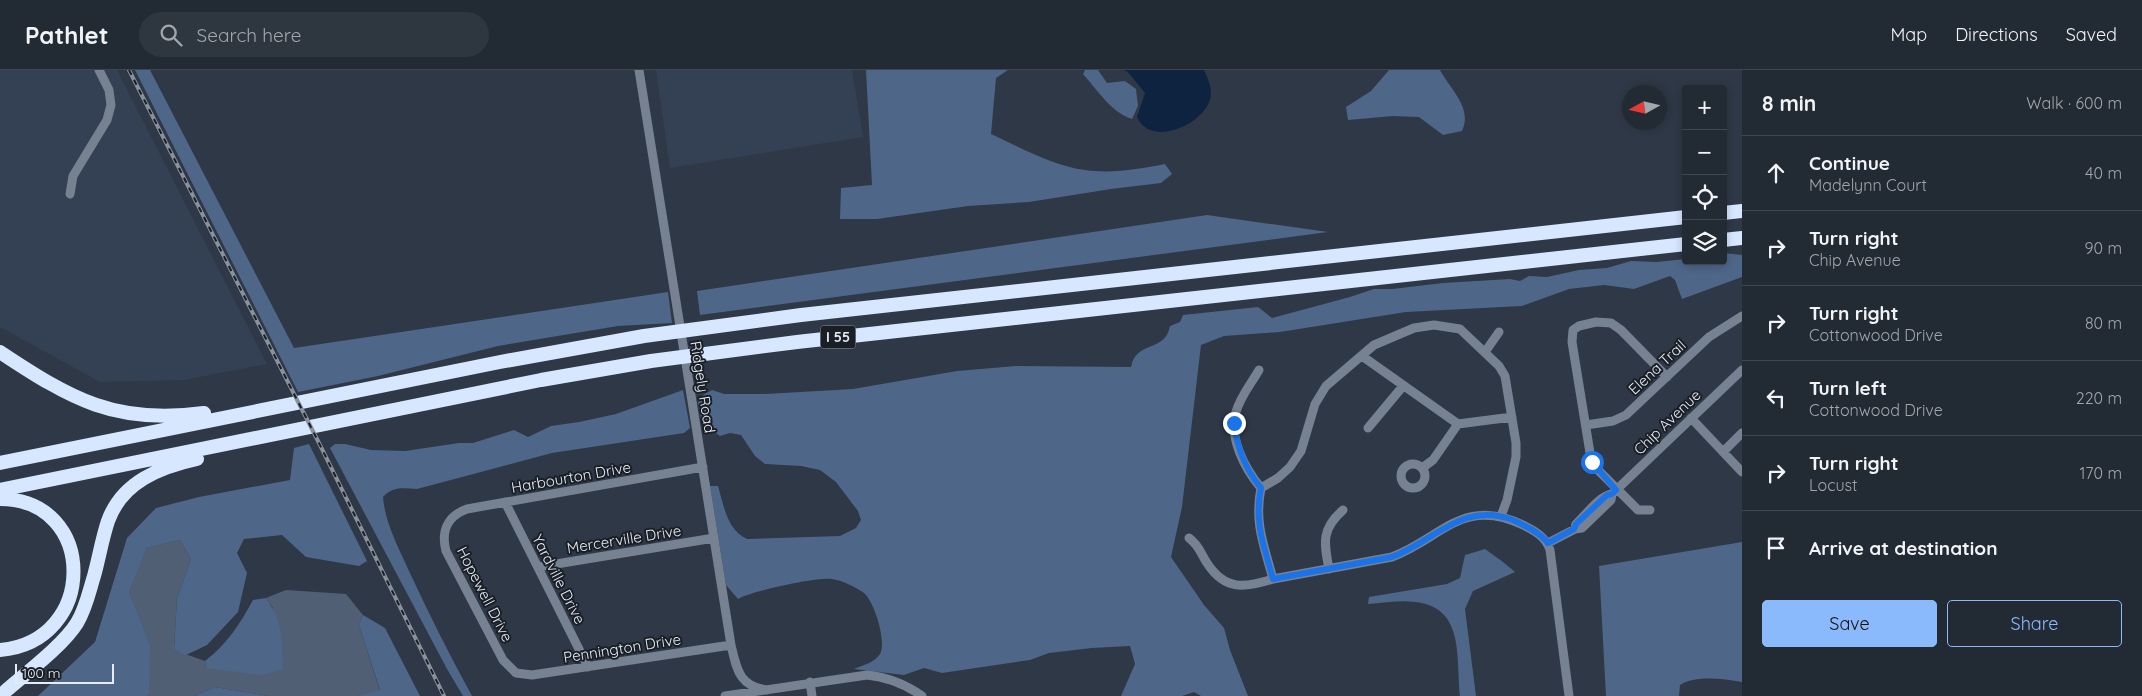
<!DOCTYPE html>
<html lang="en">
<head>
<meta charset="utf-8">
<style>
  :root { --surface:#222a34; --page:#2e3640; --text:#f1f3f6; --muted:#a2a7ac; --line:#3f464f; --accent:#8bbafc }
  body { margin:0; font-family:Quicksand,sans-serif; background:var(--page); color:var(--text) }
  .controls { position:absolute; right:15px; top:15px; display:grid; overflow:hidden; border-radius:5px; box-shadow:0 2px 8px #0003 }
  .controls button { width:45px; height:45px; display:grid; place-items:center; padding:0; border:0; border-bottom:1px solid var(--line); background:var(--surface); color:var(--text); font:25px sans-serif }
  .compass { position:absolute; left:1622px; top:15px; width:45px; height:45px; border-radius:50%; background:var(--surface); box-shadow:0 2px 8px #0003; rotate:262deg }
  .scale { position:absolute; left:15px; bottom:12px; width:99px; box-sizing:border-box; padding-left:5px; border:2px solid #e6ecf6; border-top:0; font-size:14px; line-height:18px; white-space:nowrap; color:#e6ecf6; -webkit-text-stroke:4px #1a1f26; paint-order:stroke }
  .stop { position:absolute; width:15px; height:15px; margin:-11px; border:4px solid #1a73e8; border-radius:50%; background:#fff }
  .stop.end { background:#1a73e8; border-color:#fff; box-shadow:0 1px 5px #0008 }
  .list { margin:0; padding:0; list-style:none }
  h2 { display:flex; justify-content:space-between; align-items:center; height:65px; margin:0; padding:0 20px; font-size:21px }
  h2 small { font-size:16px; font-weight:400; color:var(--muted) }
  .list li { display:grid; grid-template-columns:32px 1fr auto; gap:15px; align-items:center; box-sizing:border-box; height:75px; padding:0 20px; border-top:1px solid var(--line) }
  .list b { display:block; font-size:19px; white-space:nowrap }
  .list p { margin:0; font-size:16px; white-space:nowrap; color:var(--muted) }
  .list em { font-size:16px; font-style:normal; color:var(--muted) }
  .actions { display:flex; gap:10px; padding:15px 20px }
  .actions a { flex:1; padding:11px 0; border:1px solid var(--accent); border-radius:5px; text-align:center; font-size:18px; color:var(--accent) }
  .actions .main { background:var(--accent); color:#111 }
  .icon { flex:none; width:28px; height:28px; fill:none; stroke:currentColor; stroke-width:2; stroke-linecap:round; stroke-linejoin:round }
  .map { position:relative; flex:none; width:1742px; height:626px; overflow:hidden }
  header { display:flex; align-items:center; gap:30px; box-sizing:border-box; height:70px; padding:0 25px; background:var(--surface); border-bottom:1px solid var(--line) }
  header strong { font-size:24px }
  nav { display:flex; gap:28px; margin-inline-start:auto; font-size:18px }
  .search { width:350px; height:45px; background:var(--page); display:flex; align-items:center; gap:12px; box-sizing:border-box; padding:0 18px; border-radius:28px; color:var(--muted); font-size:19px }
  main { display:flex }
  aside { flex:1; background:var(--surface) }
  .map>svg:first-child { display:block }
  .built { fill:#344154 }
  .green { fill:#505f74 }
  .forest { fill:#4e6688 }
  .water { fill:#0e2340 }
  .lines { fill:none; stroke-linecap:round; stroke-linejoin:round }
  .minor { stroke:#768191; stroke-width:9 }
  .highway { stroke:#d7e7ff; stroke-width:14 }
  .rail-casing { stroke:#89919d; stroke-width:4 }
  .rail { stroke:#1a1f26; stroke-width:2; stroke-dasharray:5.5; stroke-linecap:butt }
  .route { stroke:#1a73e8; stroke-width:6 }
  .labels { text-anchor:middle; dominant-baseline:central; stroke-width:4; stroke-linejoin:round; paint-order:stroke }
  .shield { fill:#1a1f26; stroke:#a9aeb8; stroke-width:1 }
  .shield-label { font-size:14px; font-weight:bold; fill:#e6ecf6 }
  .street-label { font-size:15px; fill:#e6ecf6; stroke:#1a1f26 }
</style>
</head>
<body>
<header>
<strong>Pathlet</strong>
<div class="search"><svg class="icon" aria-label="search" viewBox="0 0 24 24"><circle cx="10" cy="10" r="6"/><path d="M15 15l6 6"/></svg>Search here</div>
<nav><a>Map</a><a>Directions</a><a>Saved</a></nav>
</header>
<main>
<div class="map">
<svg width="1742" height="626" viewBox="0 0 1742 626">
  <rect width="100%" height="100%" fill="#2e3846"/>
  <!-- built -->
  <path class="built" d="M0,0H117L267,294L184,310L100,312L0,257Z
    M656,0H852L863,67L670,98Z"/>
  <!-- green -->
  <path class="green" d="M180,470L191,489L177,528L174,580L205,591L206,598L273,538L266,528L286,520L346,524L363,545L359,555L380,621L358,626H269L215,617L194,626H147L149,623L129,523L145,478Z"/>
  <!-- forest -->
  <path class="forest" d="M135,0H150L294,278L668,222L672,253L618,256L498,276L378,306L298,322Z
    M866,0H1008L996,8L991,64C1019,77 1054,96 1085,100C1112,104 1139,99 1165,94L1172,104L1161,113L1111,119L1029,132L968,136L877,149H840L841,118L872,115Z
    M1085,0H1098L1107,13L1125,11L1136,19L1138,36L1132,49C1111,42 1098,21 1083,4Z
    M1389,0H1440C1450,19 1473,38 1462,61L1443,65L1419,47L1393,46L1348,50L1346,37L1371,21Z
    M1207,145L1328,162L700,245L697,221Z
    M1723,183L1742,185V207L1682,229L1675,210L1670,206L1634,219L1604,215L1569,219L1522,236L1406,242L1280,262L1224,266L1201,275L1182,437L1171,487L1204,535L1224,558L1230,580L1248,626H1201L1194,622L1182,626H1121L1135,594L1130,576L1092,578L1049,583L1030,590L942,603L924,598L904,605L854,599C863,595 874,593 880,584C887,572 874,531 864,523C856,517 841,510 832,509C816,507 752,521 738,529L726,515L710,416H718C724,436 727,460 747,469L840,466L856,458L861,450L858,441L836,412L820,400L801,396L765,394L755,386L741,365L730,363L720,366L702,353L698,333L703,325L712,320L724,324H765L853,319L957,301L1016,296L1131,297C1136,270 1165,283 1170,256L1180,252L1183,245L1258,237L1272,248L1350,227L1374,219H1392L1443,213L1510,209L1520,211L1529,206L1547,207L1579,200L1607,198L1631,191L1656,192L1686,189V191H1723Z
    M683,320L690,358L684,363L552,383L417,419C404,418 392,416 383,427C385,453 398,476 408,499C428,542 449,584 472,626H463L447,599L330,378L335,374H345L371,380L405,381L459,373H473L514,360L528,367L551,356L579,352L616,344Z
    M309,374L367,491L359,496L306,487L282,465L244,469L237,483L247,503L238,542L207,575L186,585L174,580L177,528L191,489L180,470L146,478L129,523L150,576L149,624L147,626H38L95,572L127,468L156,438L199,427L290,410L294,378Z
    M1742,472V612C1723,609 1696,605 1680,615L1679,626H1606L1599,496Z
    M1485,479L1503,492L1515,502L1473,521L1465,539L1476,626H1460C1456,588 1465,537 1415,532C1400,530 1384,533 1368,534L1369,527L1447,514L1460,508L1465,485Z
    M266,528C283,551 282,572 283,599L263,605L206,598L205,591C227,574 240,554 253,530Z
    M363,545L385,558L420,626H358L380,620L359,555Z
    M215,617L269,626H194Z"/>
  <!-- water -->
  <path class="water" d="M1121,0H1204C1207,7 1211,15 1211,23C1211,52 1151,80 1137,47L1145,23L1127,1Z"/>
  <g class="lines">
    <!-- minor -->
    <path class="minor" d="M639,0L731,575C737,600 739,616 767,620
      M70,124L73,106L107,50L111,35L109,20L99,0
      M1485,282L1499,262
      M1362,286L1458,354L1512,347
      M1259,300C1251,314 1240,327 1236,342C1228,367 1245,399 1261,418C1254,453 1264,475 1273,509
      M1691,348L1742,402
      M1586,355L1613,351L1626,345L1709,267L1742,246
      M1368,358L1403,316
      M1723,382L1742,363
      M1401 406a12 12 0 1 1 24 0a12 12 0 1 1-24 0Z
      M703,397L467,439C447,446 441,462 446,481L503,590L516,603L532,605L731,575
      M1422,398L1433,390L1458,354
      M1261,418L1278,408L1290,397L1301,381L1315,334L1326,316L1374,275L1414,258L1434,255L1460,259L1499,296L1505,306L1516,373V387L1507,430L1501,446
      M505,432L588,597
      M1650,440H1638L1595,397L1591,389L1572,272L1573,260L1579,256L1596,252L1611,253L1621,260L1667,307
      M1575,459L1576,454C1586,445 1599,426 1612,424L1742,300
      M1189,468C1199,475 1201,484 1207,493C1225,521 1245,518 1273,509L1392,487C1442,468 1463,426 1523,455C1535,461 1546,467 1550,480L1569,626
      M1548,473L1575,459L1582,458L1611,430L1612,424
      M538,497L714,468
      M1329,499C1324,473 1321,459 1343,440
      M810,612L812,626
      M725,626L867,605C888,607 905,614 922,626"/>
    <!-- highway -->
    <path class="highway" d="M1723,143L1742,141
      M1723,170L1742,168
      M0,282C71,329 115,355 204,343
      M0,393L500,292L644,266L801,245L1686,147
      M0,420L541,310L651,291L797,272L1686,174
      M0,429C98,429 98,572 0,580
      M0,626C22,606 62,577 77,553C86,538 89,522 94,506C99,488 102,469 108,451C122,412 160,397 197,389"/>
    <!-- rail casing -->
    <g class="rail-casing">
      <path id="rail" d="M129,0L318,371L444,626"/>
    </g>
    <!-- rail -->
    <use href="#rail" class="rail"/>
  </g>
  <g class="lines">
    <!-- route -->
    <path class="route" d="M1234,353C1237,378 1245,399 1261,418C1254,453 1264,476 1273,509L1392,487C1435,471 1462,431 1513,450C1526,456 1539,462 1548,473L1574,459L1576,454L1607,425L1612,424L1616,420L1592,392"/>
  </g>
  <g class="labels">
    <!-- shield labels -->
    <rect class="shield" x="820.5" y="255.5" width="35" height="23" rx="4"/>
    <g class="shield-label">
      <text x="838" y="267">I 55</text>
    </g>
    <!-- street labels -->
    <g class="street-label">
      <text transform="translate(1657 297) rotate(-43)">Elena Trail</text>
      <text transform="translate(703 317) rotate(81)">Ridgely Road</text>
      <text transform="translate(1667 352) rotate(-44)">Chip Avenue</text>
      <text transform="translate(571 407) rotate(-10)">Harbourton Drive</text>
      <text transform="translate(624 469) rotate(-9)">Mercerville Drive</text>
      <text transform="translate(559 509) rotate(63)">Yardville Drive</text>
      <text transform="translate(485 524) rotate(63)">Hopewell Drive</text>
      <text transform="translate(622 578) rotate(-9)">Pennington Drive</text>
    </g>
  </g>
</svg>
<div class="controls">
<button>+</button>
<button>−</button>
<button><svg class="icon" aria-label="locate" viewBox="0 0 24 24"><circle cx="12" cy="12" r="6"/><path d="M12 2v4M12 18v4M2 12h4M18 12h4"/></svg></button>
<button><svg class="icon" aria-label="layers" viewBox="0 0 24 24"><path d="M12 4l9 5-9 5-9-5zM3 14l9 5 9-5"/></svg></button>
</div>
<svg class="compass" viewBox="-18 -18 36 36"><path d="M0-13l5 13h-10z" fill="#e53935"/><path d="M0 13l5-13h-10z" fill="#a2a7ac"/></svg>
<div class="scale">100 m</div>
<div class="stop" style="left:1592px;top:392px"></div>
<div class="stop end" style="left:1234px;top:353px"></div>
</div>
<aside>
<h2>8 min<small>Walk · 600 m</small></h2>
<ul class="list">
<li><svg class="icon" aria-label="ahead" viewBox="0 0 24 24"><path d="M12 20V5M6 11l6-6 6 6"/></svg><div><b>Continue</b><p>Madelynn Court</p></div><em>40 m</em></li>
<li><svg class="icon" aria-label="right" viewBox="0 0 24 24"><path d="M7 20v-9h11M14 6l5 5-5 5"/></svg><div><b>Turn right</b><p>Chip Avenue</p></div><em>90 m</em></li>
<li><svg class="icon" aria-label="right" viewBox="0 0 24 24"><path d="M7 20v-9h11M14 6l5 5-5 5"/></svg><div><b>Turn right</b><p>Cottonwood Drive</p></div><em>80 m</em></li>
<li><svg class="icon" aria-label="left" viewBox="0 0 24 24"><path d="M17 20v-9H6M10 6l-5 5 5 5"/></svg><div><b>Turn left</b><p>Cottonwood Drive</p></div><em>220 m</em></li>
<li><svg class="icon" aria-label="right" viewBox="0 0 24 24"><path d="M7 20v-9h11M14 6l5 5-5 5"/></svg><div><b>Turn right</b><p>Locust</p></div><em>170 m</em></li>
<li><svg class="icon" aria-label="arrive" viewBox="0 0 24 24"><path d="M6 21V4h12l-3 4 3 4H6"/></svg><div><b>Arrive at destination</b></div></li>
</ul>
<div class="actions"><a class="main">Save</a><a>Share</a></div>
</aside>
</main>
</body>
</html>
